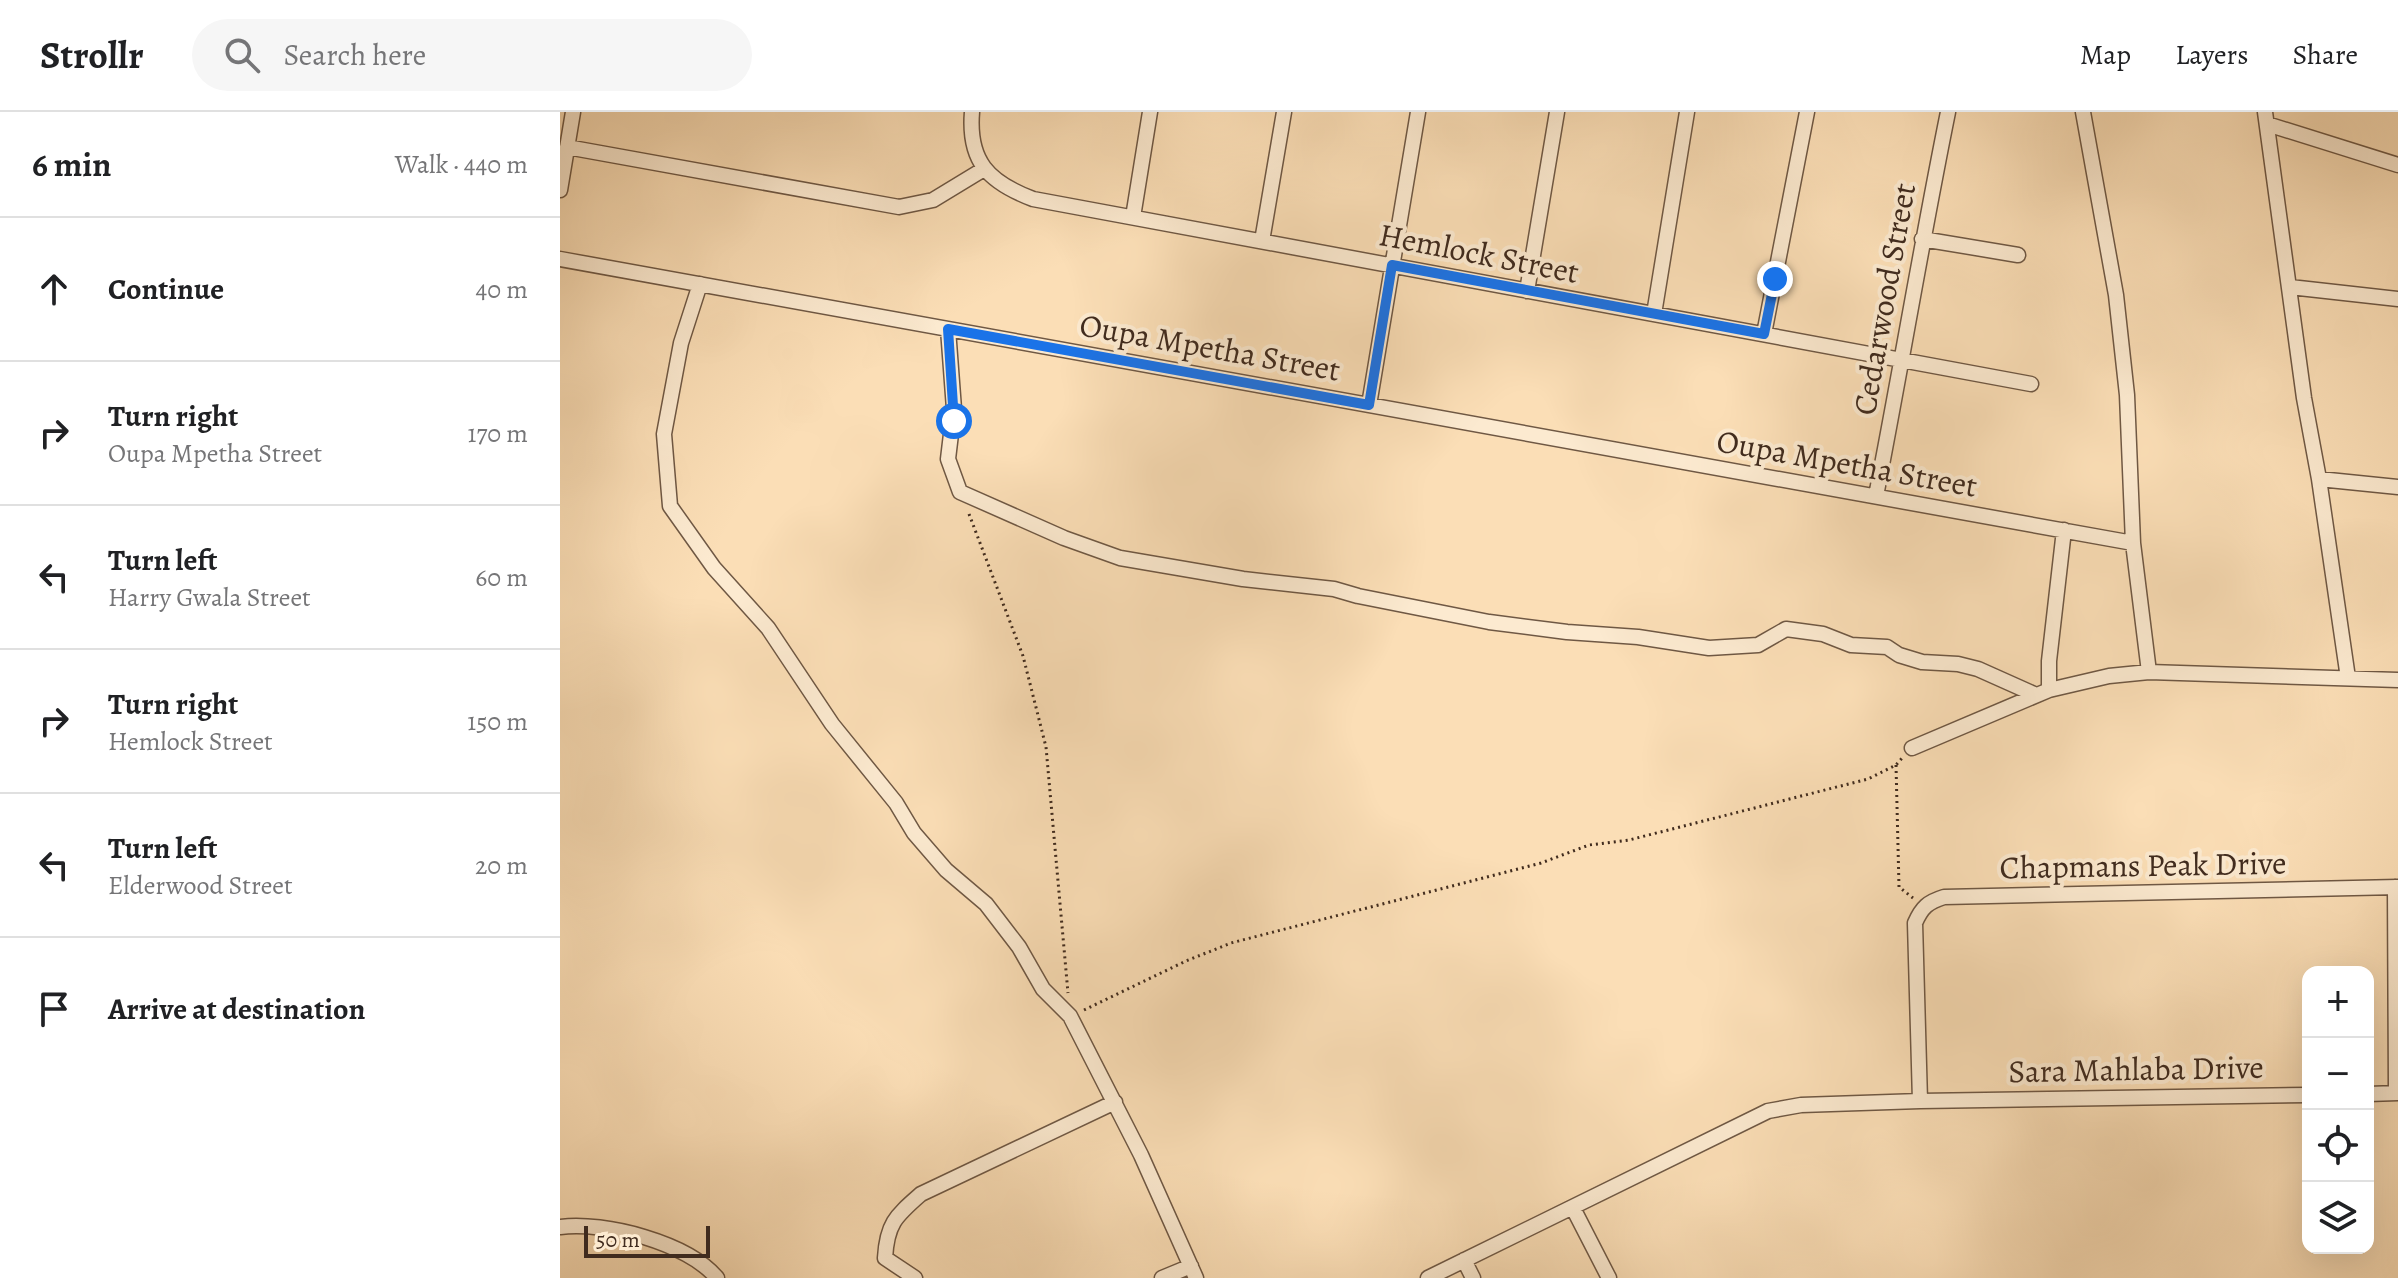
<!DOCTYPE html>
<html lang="en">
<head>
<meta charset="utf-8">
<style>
  :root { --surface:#fff; --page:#f6f6f6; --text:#202124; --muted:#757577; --line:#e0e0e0 }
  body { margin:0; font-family:Alegreya,serif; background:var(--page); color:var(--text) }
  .controls { position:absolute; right:24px; bottom:24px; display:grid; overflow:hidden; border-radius:16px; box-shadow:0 8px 32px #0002 }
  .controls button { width:72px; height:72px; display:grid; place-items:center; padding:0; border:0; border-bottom:2px solid var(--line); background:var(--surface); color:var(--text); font:40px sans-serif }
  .scale { position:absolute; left:24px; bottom:20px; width:126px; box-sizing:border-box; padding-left:8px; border:4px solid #402b1e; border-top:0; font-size:22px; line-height:28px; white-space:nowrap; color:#402b1e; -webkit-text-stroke:6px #fcead0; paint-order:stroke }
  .stop { position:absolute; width:24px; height:24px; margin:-18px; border:6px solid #1a73e8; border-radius:50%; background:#fff }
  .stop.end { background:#1a73e8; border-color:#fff; box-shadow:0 2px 8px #0008 }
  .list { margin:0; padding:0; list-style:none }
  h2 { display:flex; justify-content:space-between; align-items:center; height:104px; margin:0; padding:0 32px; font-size:34px }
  h2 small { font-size:26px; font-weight:400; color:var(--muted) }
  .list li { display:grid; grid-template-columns:52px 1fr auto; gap:24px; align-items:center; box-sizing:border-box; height:144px; padding:0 32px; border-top:2px solid var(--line) }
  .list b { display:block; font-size:30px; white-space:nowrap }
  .list p { margin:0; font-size:26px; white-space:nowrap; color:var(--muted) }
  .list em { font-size:26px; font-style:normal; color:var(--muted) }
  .icon { flex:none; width:44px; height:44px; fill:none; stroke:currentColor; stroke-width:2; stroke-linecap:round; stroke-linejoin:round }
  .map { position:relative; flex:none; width:1838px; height:1166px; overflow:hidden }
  header { display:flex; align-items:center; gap:48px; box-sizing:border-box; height:112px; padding:0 40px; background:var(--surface); border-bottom:2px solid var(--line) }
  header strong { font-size:38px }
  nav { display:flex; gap:44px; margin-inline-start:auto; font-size:28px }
  .search { width:560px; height:72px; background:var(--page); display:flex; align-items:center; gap:20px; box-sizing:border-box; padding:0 28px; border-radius:44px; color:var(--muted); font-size:30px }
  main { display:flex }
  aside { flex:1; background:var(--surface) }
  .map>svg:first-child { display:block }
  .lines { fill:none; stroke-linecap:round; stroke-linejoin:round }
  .street-casing { stroke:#6f5844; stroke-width:17 }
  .path { stroke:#402b1e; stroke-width:3; stroke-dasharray:2 4; stroke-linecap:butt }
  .street { stroke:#fcead0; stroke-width:14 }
  .route { stroke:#1a73e8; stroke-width:10 }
  .labels { text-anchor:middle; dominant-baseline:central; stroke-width:8; stroke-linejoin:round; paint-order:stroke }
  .street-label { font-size:32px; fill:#402b1e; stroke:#fcead0 }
</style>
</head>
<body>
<header>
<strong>Strollr</strong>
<div class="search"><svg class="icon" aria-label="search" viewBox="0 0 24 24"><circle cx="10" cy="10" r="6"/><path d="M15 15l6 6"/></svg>Search here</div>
<nav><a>Map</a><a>Layers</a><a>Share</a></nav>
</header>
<main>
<aside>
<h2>6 min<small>Walk · 440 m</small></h2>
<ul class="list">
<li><svg class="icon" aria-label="ahead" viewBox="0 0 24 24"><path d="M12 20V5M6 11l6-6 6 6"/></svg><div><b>Continue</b></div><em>40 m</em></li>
<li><svg class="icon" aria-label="right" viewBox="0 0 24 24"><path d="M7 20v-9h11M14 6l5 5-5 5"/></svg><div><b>Turn right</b><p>Oupa Mpetha Street</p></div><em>170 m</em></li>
<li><svg class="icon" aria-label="left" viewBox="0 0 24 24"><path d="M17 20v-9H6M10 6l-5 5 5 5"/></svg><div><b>Turn left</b><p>Harry Gwala Street</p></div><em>60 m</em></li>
<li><svg class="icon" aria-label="right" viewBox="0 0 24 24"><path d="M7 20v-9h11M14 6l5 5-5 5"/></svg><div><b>Turn right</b><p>Hemlock Street</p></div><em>150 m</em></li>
<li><svg class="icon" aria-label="left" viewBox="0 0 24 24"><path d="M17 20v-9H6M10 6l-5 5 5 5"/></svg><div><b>Turn left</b><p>Elderwood Street</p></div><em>20 m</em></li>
<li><svg class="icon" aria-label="arrive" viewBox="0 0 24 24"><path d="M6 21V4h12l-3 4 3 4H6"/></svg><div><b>Arrive at destination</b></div></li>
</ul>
</aside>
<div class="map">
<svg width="1838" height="1166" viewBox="0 0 1838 1166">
  <rect width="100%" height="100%" fill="#fbdeb6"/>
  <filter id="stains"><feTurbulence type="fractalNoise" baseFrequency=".0025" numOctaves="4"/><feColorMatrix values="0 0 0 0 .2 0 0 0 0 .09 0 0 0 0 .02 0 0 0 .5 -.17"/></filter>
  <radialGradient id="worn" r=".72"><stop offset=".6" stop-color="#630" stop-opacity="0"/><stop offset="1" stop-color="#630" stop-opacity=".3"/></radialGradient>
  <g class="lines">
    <!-- street casing -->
    <g class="street-casing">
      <path id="street" d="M412,0C408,49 428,70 473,87L1471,272
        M1523,0L1556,183L1567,283L1573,431L1589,560
        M1705,0L1744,286L1759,367L1788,566
        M1707,12L1838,53
        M7,35L339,95L373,88L424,57
        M0,78L13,0
        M573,105L590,0
        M1362,127L1458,143
        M702,129L724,0
        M0,147L1573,431
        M140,172L121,231L104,322L110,394L154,456L208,516L272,612L336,691L354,721L386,758L426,792L459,835L483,877L510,904L581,1043L636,1166
        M1730,175L1838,187
        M967,179L997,0
        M1094,202L1127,0
        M388,217L394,297L388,347L400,380L504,426L560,446L683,467L774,477L798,484L929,510L1007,520L1078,525L1149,536L1198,533L1226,517L1263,522L1291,533L1327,535L1339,543L1362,550L1398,552L1418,557L1474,582
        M1204,222L1247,0
        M809,293L858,0
        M1759,367L1838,375
        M1316,384C1341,256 1362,128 1388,0
        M1489,578V549L1504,418
        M1352,636L1489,578L1549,564L1589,560L1838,568
        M1835,775L1836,981
        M1808,982L1838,981
        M1748,983L1360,989L1355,811C1362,795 1368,790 1384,785L1838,775
        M1013,1096L1049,1166
        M0,1115C45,1109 128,1131 157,1166
        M904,1148L913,1166
        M355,1166L325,1146C327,1111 336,1104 361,1082L555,990
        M602,1166L631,1154
        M868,1166L1208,999L1241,993L1360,989"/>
    </g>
    <!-- path -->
    <path class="path" d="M409,402L463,544L486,635L508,881
      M1336,653L1339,775L1353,786
      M524,898L626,849L671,831L981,751L1029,733L1069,728L1308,667L1336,653L1342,646"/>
    <!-- street -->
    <use href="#street" class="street"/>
  </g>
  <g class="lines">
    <!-- route -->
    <path class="route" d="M394,309L388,217L809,293L832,153L1204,222L1215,167"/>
  </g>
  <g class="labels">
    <!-- street labels -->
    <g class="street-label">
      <text transform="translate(919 141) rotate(11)">Hemlock Street</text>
      <text transform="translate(1324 187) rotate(-80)">Cedarwood Street</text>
      <text transform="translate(650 235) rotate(10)">Oupa Mpetha Street</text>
      <text transform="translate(1287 351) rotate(10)">Oupa Mpetha Street</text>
      <text transform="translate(1583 753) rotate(-1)">Chapmans Peak Drive</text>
      <text transform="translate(1576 957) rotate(-1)">Sara Mahlaba Drive</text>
    </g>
  </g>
  <rect width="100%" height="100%" filter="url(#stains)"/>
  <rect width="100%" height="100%" fill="url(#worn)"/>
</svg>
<div class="controls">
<button>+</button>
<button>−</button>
<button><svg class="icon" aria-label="locate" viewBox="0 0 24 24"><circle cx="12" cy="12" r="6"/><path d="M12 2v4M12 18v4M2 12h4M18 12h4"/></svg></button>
<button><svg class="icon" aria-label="layers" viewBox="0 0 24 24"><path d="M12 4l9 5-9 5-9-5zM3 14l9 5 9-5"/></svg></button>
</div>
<div class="scale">50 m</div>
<div class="stop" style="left:394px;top:309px"></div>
<div class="stop end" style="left:1215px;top:167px"></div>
</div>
</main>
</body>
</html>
